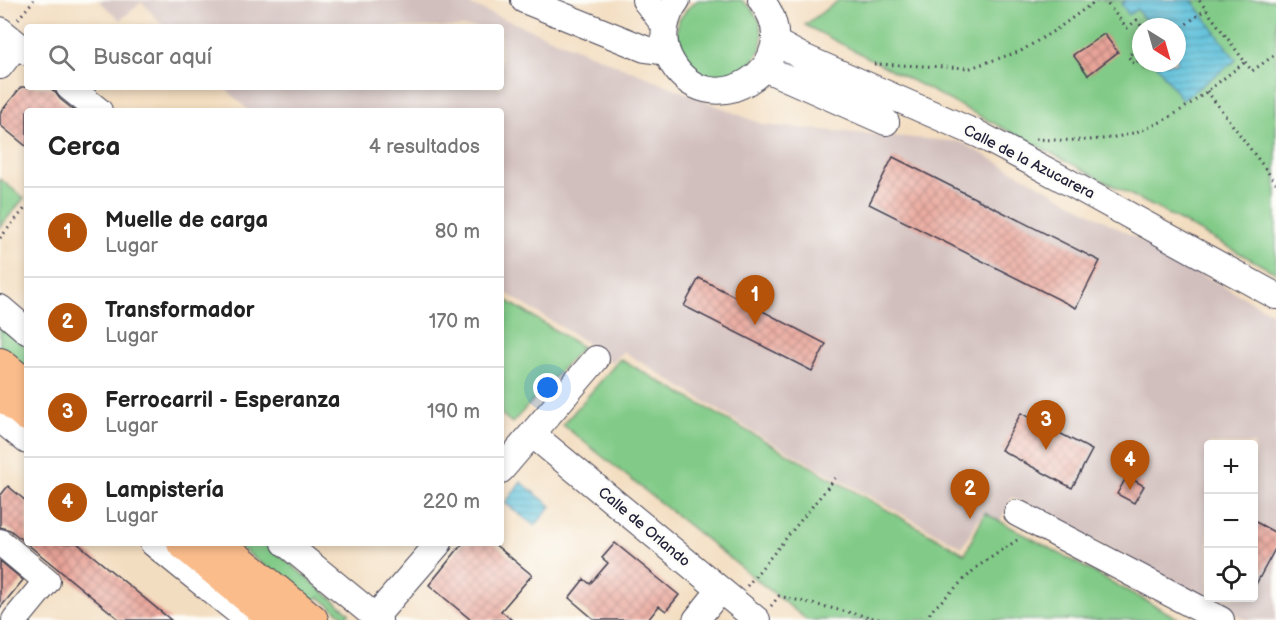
<!DOCTYPE html>
<html lang="es">
<head>
<meta charset="utf-8">
<style>
  :root { --surface:#fff; --page:#f2f2f2; --text:#222; --muted:#767676; --line:#e0e0e0; --accent:#b45309 }
  body { margin:0; font-family:"Balsamiq Sans",sans-serif; background:var(--page); color:var(--text) }
  .controls { position:absolute; right:18px; bottom:18px; display:grid; overflow:hidden; border-radius:6px; box-shadow:0 3px 9px #0003 }
  .controls button { width:54px; height:54px; display:grid; place-items:center; padding:0; border:0; border-bottom:2px solid var(--line); background:var(--surface); color:var(--text); font:30px sans-serif }
  .compass { position:absolute; left:1132px; top:18px; width:54px; height:54px; border-radius:50%; background:var(--surface); box-shadow:0 3px 9px #0003; rotate:143deg }
  .you { position:absolute; left:548px; top:388px; width:21px; height:21px; margin:-15px; border:4px solid #fff; border-radius:50%; background:#1a73e8; box-shadow:0 0 0 9px #1a73e833 }
  .badge { display:grid; place-items:center; width:39px; height:39px; border-radius:50%; background:var(--accent); color:#fff; font-size:20px; font-weight:700 }
  .pin { position:absolute; translate:-50% -50px; filter:drop-shadow(0 2px 3px #0008) }
  .pin::after { content:''; position:absolute; top:32px; width:21px; height:18px; background:inherit; clip-path:polygon(0 0,100% 0,50% 100%) }
  .list { margin:0; padding:0; list-style:none }
  h2 { display:flex; justify-content:space-between; align-items:center; height:78px; margin:0; padding:0 24px; font-size:26px }
  h2 small { font-size:20px; font-weight:400; color:var(--muted) }
  .list li { display:grid; grid-template-columns:39px 1fr auto; gap:18px; align-items:center; box-sizing:border-box; height:90px; padding:0 24px; border-top:2px solid var(--line) }
  .list b { display:block; font-size:22px; white-space:nowrap }
  .list p { margin:0; font-size:20px; white-space:nowrap; color:var(--muted) }
  .list em { font-size:20px; font-style:normal; color:var(--muted) }
  .icon { flex:none; width:33px; height:33px; fill:none; stroke:currentColor; stroke-width:2; stroke-linecap:round; stroke-linejoin:round }
  .map { position:relative; flex:none; width:1276px; height:620px; overflow:hidden }
  .search { position:absolute; background:var(--surface); box-shadow:0 3px 9px #0003; left:24px; top:24px; width:480px; height:66px; display:flex; align-items:center; gap:15px; box-sizing:border-box; padding:0 21px; border-radius:6px; color:var(--muted); font-size:22px }
  .panel { position:absolute; background:var(--surface); box-shadow:0 3px 9px #0003; left:24px; top:108px; width:480px; height:438px; border-radius:6px }
  .map>svg:first-child { display:block }
  .railway { fill:#d1bfbd; fill-rule:evenodd }
  .green { fill:#81ca87; stroke:#527661; stroke-width:1.5; fill-rule:evenodd }
  .water { fill:url(#water-rules); stroke:#3f718a; stroke-width:1.5 }
  .building { fill:url(#building-cross-hatch) }
  .lines { fill:none; stroke-linecap:round; stroke-linejoin:round }
  .minor-casing { stroke:#413e4f; stroke-width:28 }
  .major-casing { stroke:#413e4f; stroke-width:34 }
  .path { stroke:#413e4f; stroke-width:3; stroke-dasharray:1.5 4.5; stroke-linecap:butt }
  .minor { stroke:#fff; stroke-width:26 }
  .major { stroke:#fabc8b; stroke-width:32 }
  .labels { text-anchor:middle; dominant-baseline:central; stroke-width:5; stroke-linejoin:round; paint-order:stroke }
  .street-label { font-size:15px; fill:#22223b; stroke:#fdfcf7 }
</style>
</head>
<body>
<div class="map">
<svg width="1276" height="620" viewBox="0 0 1276 620">
  <defs>
    <pattern id="water-rules" width="6" height="5" patternUnits="userSpaceOnUse" patternTransform="scale(1.5)"><rect width="6" height="5" fill="#5cc0da"/><path d="M0 2.5h6" fill="none" stroke="#4c9cb2"/></pattern>
    <pattern id="building-cross-hatch" width="8" height="8" patternUnits="userSpaceOnUse" patternTransform="scale(1.5)"><rect width="8" height="8" fill="#e9a499"/><path d="M0 0l8 8M0 8l8-8" fill="none" stroke="#bc857e"/></pattern>
  </defs>
  <rect width="100%" height="100%" fill="#fdfcf7"/>
  <filter id="ink" filterUnits="userSpaceOnUse"><feTurbulence type="fractalNoise" baseFrequency=".0167" numOctaves="2"/><feDisplacementMap in="SourceGraphic" scale="12" xChannelSelector="R" yChannelSelector="G"/><feConvolveMatrix kernelMatrix="1 2 1 2 8 2 1 2 1" color-interpolation-filters="sRGB"/></filter>
  <filter id="wash" filterUnits="userSpaceOnUse"><feTurbulence type="fractalNoise" baseFrequency=".008" numOctaves="4" result="noise"/><feDisplacementMap in="SourceGraphic" scale="24" xChannelSelector="R" yChannelSelector="G"/><feGaussianBlur stdDeviation="1.35" result="paint"/><feColorMatrix in="noise" values="0 0 0 0 0 0 0 0 0 0 0 0 0 0 0 0 0 1.4 0 .05"/><feComposite in="paint" operator="in"/></filter>
  <g filter="url(#wash)">
    <rect width="100%" height="100%" fill="#f3ddc0"/>
    <!-- railway -->
    <path class="railway" d="M98,0H458L764,125L961,142L1276,315V620H1247L1012,497L1000,521L985,513L979,518L962,547L754,432L623,351L612,363L592,346L501,290V111H249L224,87H501V27H164L142,2L120,20ZM1208,444H1254V598H1208Z"/>
    <!-- green -->
    <path class="green" d="M698,0H741L751,8L759,20L762,34L761,48L747,71L720,81L692,72L677,48L676,34L679,20L688,8Z
      M839,0H1276V273L1160,210L805,25ZM1141,27H1177V63H1141Z
      M0,179L24,198L0,227Z
      M501,297L582,347L512,423L501,414Z
      M0,326L27,348V374L0,352Z
      M620,359L965,554L985,513L1181,620H807L563,425Z
      M234,543H265L349,613L346,618L319,597L313,601Z"/>
    <!-- water -->
    <path class="water" d="M1126,0H1192L1236,60L1182,100L1155,63H1177V27H1150L1137,9L1129,15L1121,4Z
      M521,482L551,506L535,526L505,503Z"/>
    <g id="blocks">
      <!-- building -->
      <path class="building" d="M1104,34L1118,52L1088,75L1073,55Z
        M21,87H49L55,92L60,99L75,111H27V147L0,125V113Z
        M893,157L1100,261L1076,308L869,204Z
        M699,278L826,344L812,371L684,306Z
        M1021,413L1092,450L1072,488L1001,450Z
        M1127,476L1144,486L1134,503L1117,494Z
        M8,486L27,502V543H77L171,620H120L10,530L0,527V496Z
        M1254,521L1276,533V547L1254,588Z
        M463,543H493L532,575L501,611L512,620H471L429,585Z
        M615,543L679,595L666,611L659,606L648,620H595L569,598L584,579L590,584L608,563L602,558Z
        M0,561L23,580L0,608Z"/>
    </g>
  </g>
  <g filter="url(#ink)">
    <use href="#blocks" fill-opacity="0" stroke="#413e4f" stroke-width="1.5"/>
    <g class="lines">
      <!-- minor casing -->
      <g class="minor-casing">
        <path id="minor" d="M524,0L645,49L666,52
          M645,0L665,26
          M677,0C665,16 660,38 669,57C706,133 813,65 761,0
          M0,30L27,52
          M775,42L803,57L980,135L1061,178L1276,296
          M0,66L17,44
          M764,68L886,122
          M69,87L99,111
          M0,308L27,331
          M0,419L27,441
          M532,434L757,620
          M501,470L596,359
          M1017,513L1221,620
          M0,542L47,581L15,620
          M153,543L248,620
          M285,543L379,620
          M375,617L439,543
          M696,620L720,590"/>
      </g>
      <!-- major casing -->
      <g class="major-casing">
        <path id="major" d="M0,364L27,386
          M0,392L27,415
          M183,543L276,620
          M218,543L312,620"/>
      </g>
      <!-- path -->
      <path class="path" d="M1104,0L1127,28L1137,20L1142,27
        M18,19L34,0
        M1177,31L1206,9
        M1141,46L1128,56L1134,64L1141,59
        M1245,62L1252,71L1276,54
        M874,64L970,68L1021,51L1057,29L1097,0
        M1207,91L1276,183
        M1036,139C1068,141 1102,142 1133,133C1175,121 1210,88 1245,62L1199,0
        M0,238L27,206
        M747,586L837,476
        M771,606L779,596L882,620
        M929,620L930,612L977,567L1020,538"/>
      <!-- minor -->
      <use href="#minor" class="minor"/>
      <!-- major -->
      <use href="#major" class="major"/>
    </g>
  </g>
  <g class="labels">
    <!-- street labels -->
    <g class="street-label">
      <text transform="translate(1029 162) rotate(27)">Calle de la Azucarera</text>
      <text transform="translate(644 527) rotate(40)">Calle de Orlando</text>
    </g>
  </g>
</svg>
<div class="controls">
<button>+</button>
<button>−</button>
<button><svg class="icon" aria-label="locate" viewBox="0 0 24 24"><circle cx="12" cy="12" r="6"/><path d="M12 2v4M12 18v4M2 12h4M18 12h4"/></svg></button>
</div>
<svg class="compass" viewBox="-18 -18 36 36"><path d="M0-13l5 13h-10z" fill="#e53935"/><path d="M0 13l5-13h-10z" fill="#767676"/></svg>
<div class="you"></div>
<div class="pin badge" style="left:755px;top:325px">1</div>
<div class="pin badge" style="left:970px;top:519px">2</div>
<div class="pin badge" style="left:1046px;top:450px">3</div>
<div class="pin badge" style="left:1130px;top:490px">4</div>
<div class="search"><svg class="icon" aria-label="search" viewBox="0 0 24 24"><circle cx="10" cy="10" r="6"/><path d="M15 15l6 6"/></svg>Buscar aquí</div>
<section class="panel">
<h2>Cerca<small>4 resultados</small></h2>
<ul class="list">
<li><span class="badge">1</span><div><b>Muelle de carga</b><p>Lugar</p></div><em>80 m</em></li>
<li><span class="badge">2</span><div><b>Transformador</b><p>Lugar</p></div><em>170 m</em></li>
<li><span class="badge">3</span><div><b>Ferrocarril - Esperanza</b><p>Lugar</p></div><em>190 m</em></li>
<li><span class="badge">4</span><div><b>Lampistería</b><p>Lugar</p></div><em>220 m</em></li>
</ul>
</section>
</div>
</body>
</html>
